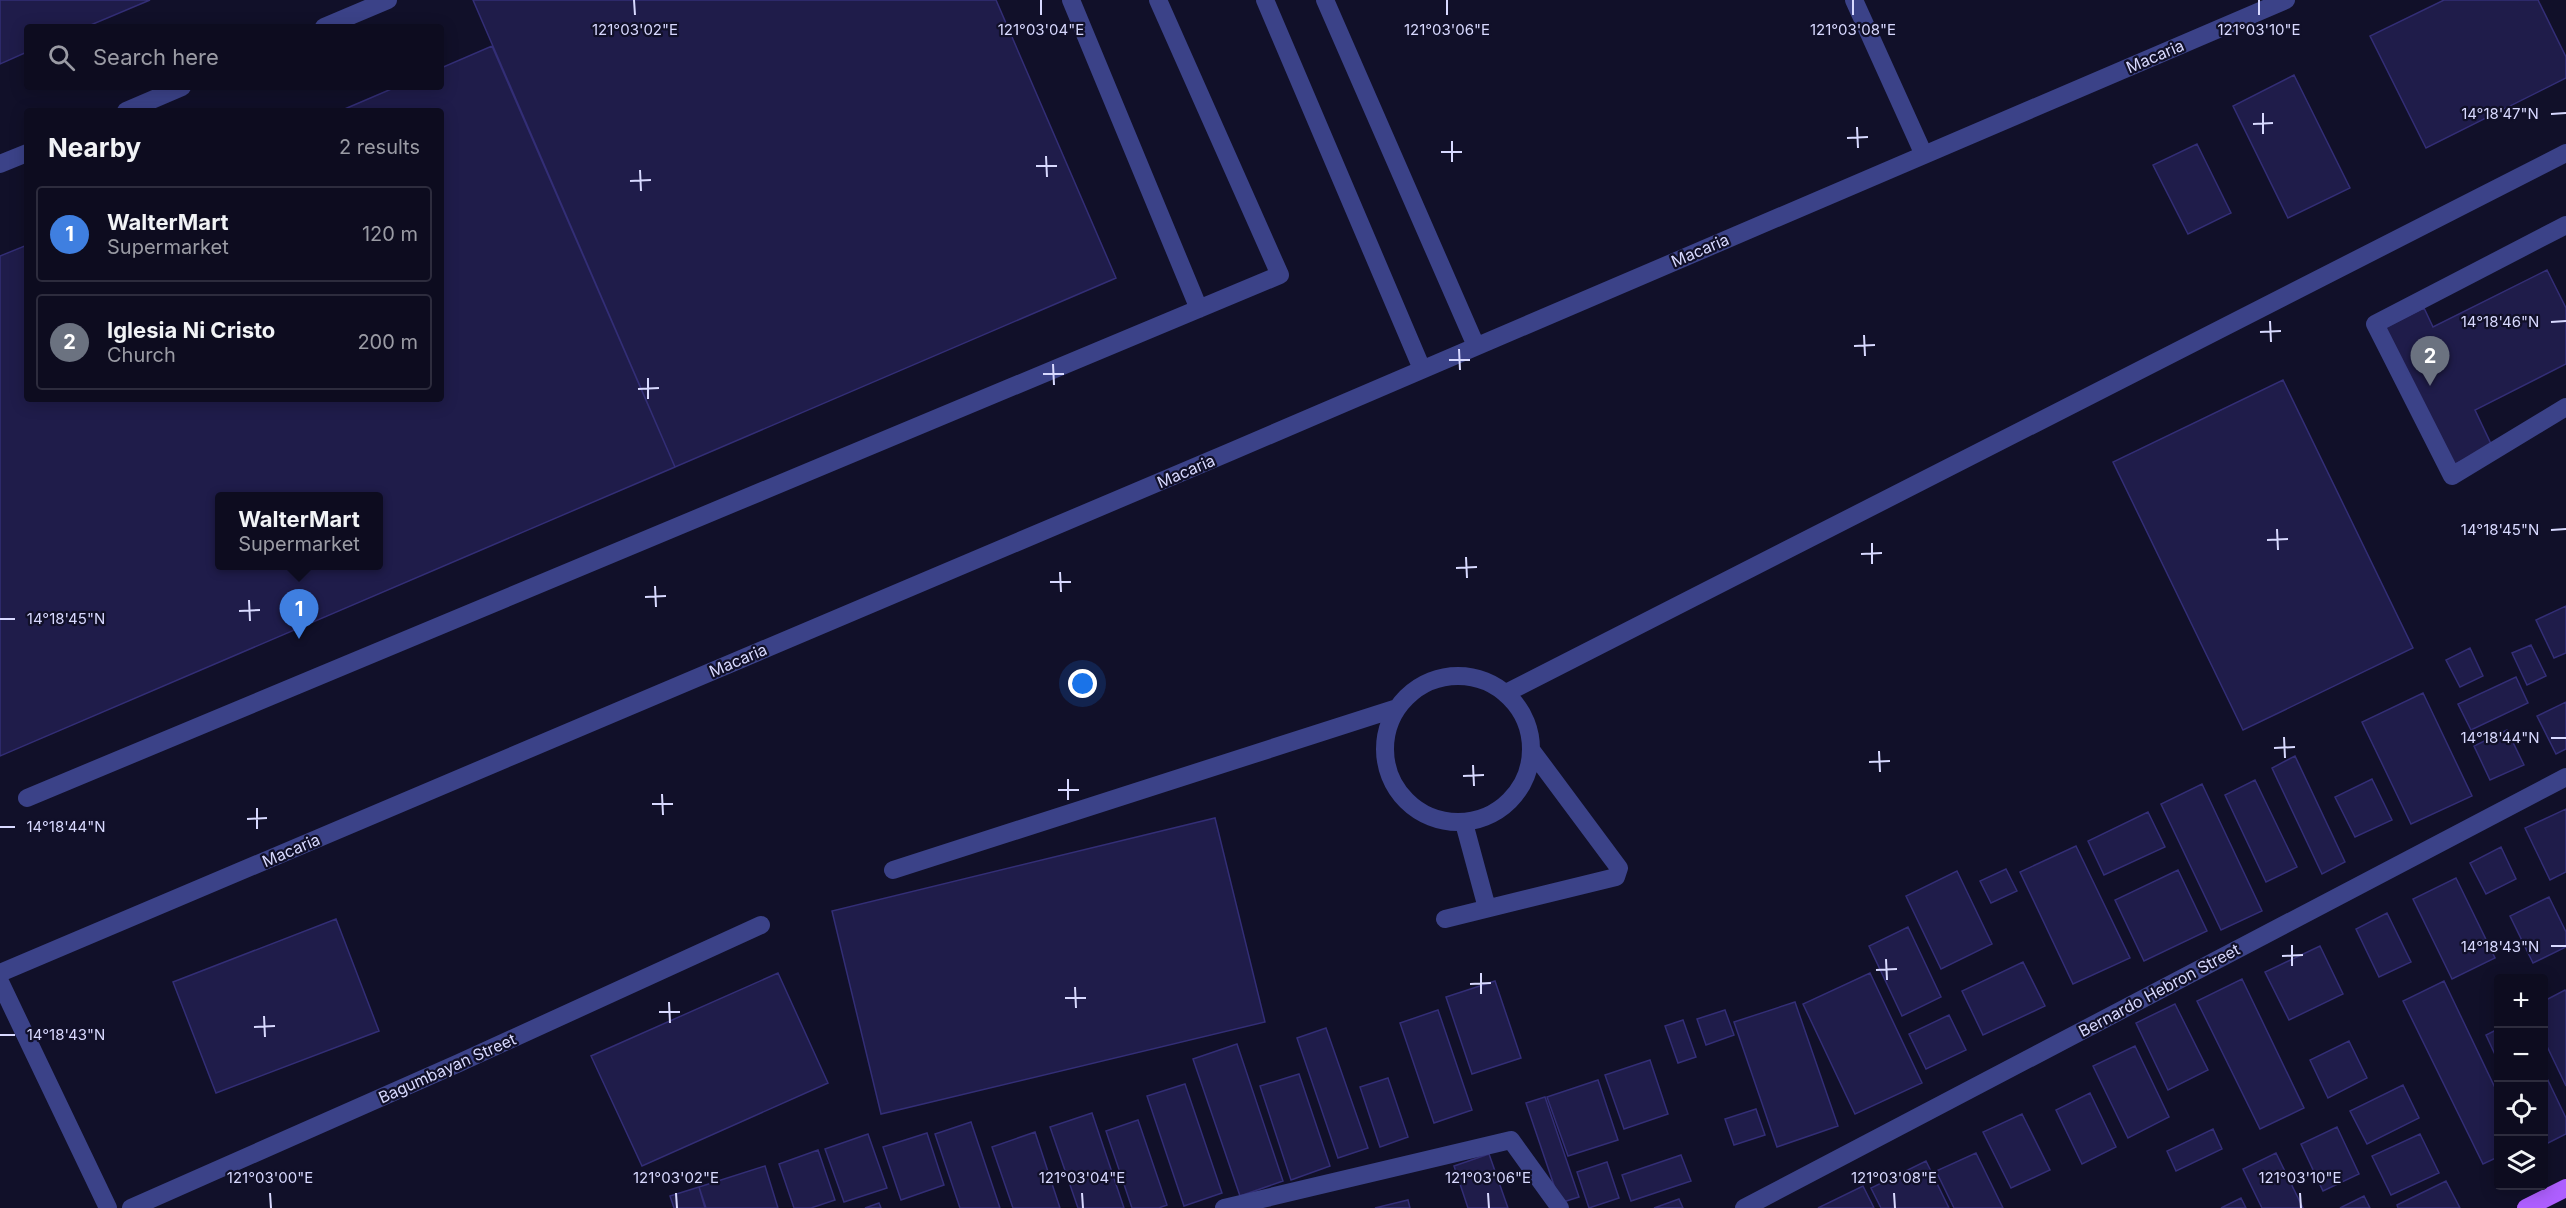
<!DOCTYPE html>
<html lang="en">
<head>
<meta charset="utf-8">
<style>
  :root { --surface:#0d0c1f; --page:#1b1a2c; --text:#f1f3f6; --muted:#9a9ba4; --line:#2d2c3d; --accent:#db2777 }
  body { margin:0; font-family:Inter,sans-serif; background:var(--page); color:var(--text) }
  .controls { position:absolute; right:18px; bottom:18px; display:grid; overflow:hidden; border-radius:6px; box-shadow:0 3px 15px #0003 }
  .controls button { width:54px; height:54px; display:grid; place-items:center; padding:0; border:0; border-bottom:2px solid var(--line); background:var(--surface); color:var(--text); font:30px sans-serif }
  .you { position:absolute; left:1083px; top:684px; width:21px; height:21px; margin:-15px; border:4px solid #fff; border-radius:50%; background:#1a73e8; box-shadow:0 0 0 9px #1a73e833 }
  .badge { display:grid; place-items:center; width:39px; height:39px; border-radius:50%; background:var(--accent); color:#fff; font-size:20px; font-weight:700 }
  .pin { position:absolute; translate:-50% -50px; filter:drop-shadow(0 2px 3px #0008) }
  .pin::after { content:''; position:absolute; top:32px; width:21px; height:18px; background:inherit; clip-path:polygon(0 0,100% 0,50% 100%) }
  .popup { position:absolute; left:215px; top:492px; width:168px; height:78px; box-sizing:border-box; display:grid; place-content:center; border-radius:6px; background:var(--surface); filter:drop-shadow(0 2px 4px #0005); font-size:20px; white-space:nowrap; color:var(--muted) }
  .popup b { font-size:22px; color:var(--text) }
  .popup::after { content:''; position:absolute; left:50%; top:100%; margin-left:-12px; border:12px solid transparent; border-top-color:var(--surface) }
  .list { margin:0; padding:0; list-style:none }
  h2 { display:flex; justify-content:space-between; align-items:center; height:78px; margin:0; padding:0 24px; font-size:26px }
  h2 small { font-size:20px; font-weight:400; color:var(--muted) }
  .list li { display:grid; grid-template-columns:39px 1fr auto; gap:18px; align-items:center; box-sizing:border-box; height:96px; margin:0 12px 12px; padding:0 12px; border:2px solid var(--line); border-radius:6px }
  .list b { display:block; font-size:22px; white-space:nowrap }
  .list p { margin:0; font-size:20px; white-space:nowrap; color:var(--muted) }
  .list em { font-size:20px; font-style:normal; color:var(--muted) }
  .icon { flex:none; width:33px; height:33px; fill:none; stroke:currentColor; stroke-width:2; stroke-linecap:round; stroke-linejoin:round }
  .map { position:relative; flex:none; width:2566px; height:1208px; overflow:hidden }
  .search { position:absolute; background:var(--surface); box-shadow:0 3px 15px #0003; left:24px; top:24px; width:420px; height:66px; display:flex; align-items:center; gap:15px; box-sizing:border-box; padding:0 21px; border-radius:6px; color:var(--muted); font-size:22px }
  .panel { position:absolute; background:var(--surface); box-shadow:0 3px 15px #0003; left:24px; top:108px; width:420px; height:294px; border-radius:6px }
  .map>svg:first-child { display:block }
  .building { fill:#1f1c4a; stroke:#332e76; stroke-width:1.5; fill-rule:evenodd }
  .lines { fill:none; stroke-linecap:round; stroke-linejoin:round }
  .minor { stroke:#3b4288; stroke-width:18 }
  .major { stroke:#ae5fff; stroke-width:18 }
  .ticks { fill:none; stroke:#d8d9ff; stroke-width:2 }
  .labels { text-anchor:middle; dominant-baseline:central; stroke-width:4.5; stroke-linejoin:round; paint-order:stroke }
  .street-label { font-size:16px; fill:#d8d9ff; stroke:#111029 }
  .ticks-label { font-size:15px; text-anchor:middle; fill:#d8d9ff; stroke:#111029; stroke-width:4.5; stroke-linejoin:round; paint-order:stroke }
</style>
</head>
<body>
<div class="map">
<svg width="2566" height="1208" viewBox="0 0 2566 1208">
  <rect width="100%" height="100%" fill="#111029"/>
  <!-- building -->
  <path class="building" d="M0,0H150L86,27H27V52L0,64Z
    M473,0H996L1116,278L675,467Z
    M2444,0H2538L2566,57V78L2426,148L2370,36Z
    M492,46L675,467L0,756V256L27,245V399H441V111H340L396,87H441V68ZM220,496H378V566H220Z
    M2294,75L2350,188L2288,218L2233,106Z
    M2197,144L2231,213L2188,234L2153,165Z
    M2547,270L2566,308V364L2475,410L2492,446L2453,465L2384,328L2424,308L2433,327Z
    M2283,380L2413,648L2243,730L2113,462Z
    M2566,606V653L2554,658L2536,620Z
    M2531,645L2546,676L2527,685L2512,653Z
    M2470,648L2483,676L2460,687L2446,660Z
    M2516,677L2528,703L2471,730L2458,704Z
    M2423,693L2472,796L2411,824L2362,722Z
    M2566,702V749L2556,754L2537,716Z
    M2507,730L2524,765L2490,780L2474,746Z
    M2295,756L2345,862L2322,874L2272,768Z
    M2372,779L2392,820L2355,837L2335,797Z
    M2255,780L2297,867L2266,882L2225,795Z
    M2202,784L2262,911L2221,930L2161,804Z
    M2566,809V872L2550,880L2525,828Z
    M2148,812L2165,847L2104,875L2088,841Z
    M1215,818L1265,1022L881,1114L832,911Z
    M2076,846L2130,958L2073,984L2020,872Z
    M2501,847L2516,879L2486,894L2470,863Z
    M2006,869L2017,891L1991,903L1980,881Z
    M2178,870L2207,931L2144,961L2115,900Z
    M1957,871L1992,944L1941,969L1906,896Z
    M2456,878L2495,958L2452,979L2413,899Z
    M2549,897L2566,932V947L2533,963L2510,916Z
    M2387,913L2411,962L2379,977L2356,929Z
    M336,919L379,1031L216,1093L173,982Z
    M1908,927L1941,997L1902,1016L1869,946Z
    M2320,946L2343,994L2289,1020L2265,972Z
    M2023,962L2045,1006L1983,1035L1962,991Z
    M778,973L828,1083L642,1166L591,1056Z
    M1870,973L1922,1083L1855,1114L1803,1004Z
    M2242,979L2304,1108L2260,1129L2197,1001Z
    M1495,981L1521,1058L1472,1074L1446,997Z
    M2444,981L2498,1094V1157L2483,1164L2403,1001Z
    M2565,990L2566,992V1086L2544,1040V1001Z
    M1795,1002L1838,1126L1777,1147L1734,1022Z
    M2175,1004L2208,1070L2168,1090L2136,1023Z
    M1438,1010L1472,1110L1434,1123L1400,1023Z
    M1725,1010L1734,1035L1706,1045L1697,1019Z
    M1949,1015L1966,1050L1926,1069L1909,1034Z
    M1683,1020L1696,1057L1678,1063L1665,1026Z
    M1326,1028L1368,1148L1338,1158L1297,1038Z
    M2498,1029V1061L2486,1035Z
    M2349,1041L2367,1078L2328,1098L2310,1060Z
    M1237,1044L1283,1181L1240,1196L1193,1059Z
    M2135,1046L2169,1117L2128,1138L2093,1066Z
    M1650,1060L1668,1114L1624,1129L1605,1075Z
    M2544,1072L2566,1118V1134L2544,1145Z
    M1299,1074L1330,1166L1291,1180L1260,1086Z
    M1388,1078L1408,1137L1380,1147L1360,1087Z
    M1598,1080L1618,1140L1568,1156L1547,1097Z
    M1185,1084L1222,1193L1184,1206L1147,1096Z
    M2403,1085L2419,1118L2367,1144L2350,1111Z
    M2090,1093L2116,1147L2082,1164L2056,1110Z
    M1545,1097L1579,1197L1560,1203L1526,1103Z
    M1756,1109L1765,1135L1734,1145L1725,1119Z
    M1092,1113L1124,1208H1078L1050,1127Z
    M2022,1114L2050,1170L2011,1188L1983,1132Z
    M1138,1120L1167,1205L1159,1208H1132L1106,1131Z
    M971,1122L1000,1208H960L935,1134Z
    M2337,1127L2359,1174L2323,1191L2301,1144Z
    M2213,1129L2222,1149L2176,1171L2167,1151Z
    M1035,1132L1060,1208H1013L992,1147Z
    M927,1133L944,1185L901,1200L883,1147Z
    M868,1134L887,1188L844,1202L825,1149Z
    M2420,1134L2439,1173L2391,1195L2372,1156Z
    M818,1150L835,1200L811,1208H794L779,1164Z
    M1976,1153L2003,1208H1954L1936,1171Z
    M2276,1153L2303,1208H2262L2243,1169Z
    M1489,1154L1508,1208H1468L1454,1166Z
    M1681,1155L1691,1181L1631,1201L1622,1175Z
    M1926,1161L1949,1208H1881L1871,1188Z
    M1607,1162L1619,1198L1589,1208L1577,1172Z
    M765,1166L778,1208H706L699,1187Z
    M2446,1181L2460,1208H2398L2397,1205Z
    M1863,1186L1874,1208H1818Z
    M699,1187L705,1208H674L670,1196Z
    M2364,1196L2370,1208H2340Z
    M2241,1198L2246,1208H2221Z
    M1679,1199L1683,1208H1654Z
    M1408,1200L1410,1208H1375Z
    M879,1203L881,1208H865Z"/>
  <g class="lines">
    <!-- minor -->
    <path class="minor" d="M1071,0L1199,309
      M1265,0L1422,369
      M1325,0L1476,346
      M1854,0L1924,155
      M324,27L388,0
      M126,111L182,87
      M0,164L27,153
      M2566,225L2375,324L2452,476L2566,407
      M1385 749a73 73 0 1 1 146 0a73 73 0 1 1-146 0Z
      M1506,693L2566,153
      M27,798L1280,275L1158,0
      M1464,823L1487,908
      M893,870L1397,708
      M1445,919L1616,877L1619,868L1532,751
      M0,973L1230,452L2286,0
      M0,982L108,1208
      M131,1208L459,1063L761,925
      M1224,1208L1511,1140L1560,1208
      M1744,1208L2566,777"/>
    <!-- major -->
    <path class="major" d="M2526,1208L2566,1188"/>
  </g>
  <!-- ticks -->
  <path class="ticks" d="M634,0L635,15M1041,0V15M1447,0V15M1853,0V15M2259,0V15M2263,113V134M2551,114L2566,113M2253,124L2273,123M1857,127L1858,148M1847,138L1868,137M1452,141V162M1441,152H1462M1046,156L1047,177M1036,166H1057M640,170L641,191M630,181L651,180M2270,321L2271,342M2551,322L2566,321M2260,332L2281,331M1864,335L1865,356M1854,346L1875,345M1459,349L1460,370M1449,360H1470M1053,364L1054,385M1043,374H1064M648,378V399M638,389L659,388M2277,529L2278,550M2551,530L2566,529M2267,540L2288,539M1872,543V564M1861,554L1882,553M1466,557L1467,578M1456,568L1477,567M1060,572L1061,592M1050,582H1071M655,586L656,607M645,597L666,596M249,600L250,621M239,611L260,610M0,619H15M2284,737L2285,758M2551,738H2566M2274,748L2295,747M1879,751L1880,772M1869,762L1890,761M1473,765L1474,786M1463,776L1484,775M1068,779V800M1058,790H1079M662,794L663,815M652,804H673M257,808V829M247,819L267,818M0,827H15M2292,945V966M2551,946H2566M2282,956L2303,955M1886,959L1887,980M1876,970L1897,969M1481,973V994M1470,984L1491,983M1075,987L1076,1008M1065,998H1086M669,1002L670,1023M659,1012H680M264,1016L265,1037M254,1027L275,1026M0,1035H15M270,1193L271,1208M676,1193L677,1208M1082,1193L1083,1208M1488,1193L1489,1208M1894,1193L1895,1208M2300,1193L2301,1208"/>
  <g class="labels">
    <!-- street labels -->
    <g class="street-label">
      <text transform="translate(2155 56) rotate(-23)">Macaria</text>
      <text transform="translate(1700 250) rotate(-23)">Macaria</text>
      <text transform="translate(1186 471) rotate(-23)">Macaria</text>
      <text transform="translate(738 660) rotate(-23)">Macaria</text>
      <text transform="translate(291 850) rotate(-23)">Macaria</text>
      <text transform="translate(2159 990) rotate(-28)">Bernardo Hebron Street</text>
      <text transform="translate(447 1068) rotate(-24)">Bagumbayan Street</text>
    </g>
  </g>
  <g class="ticks-label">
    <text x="635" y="35">121°03'02"E</text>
    <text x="1041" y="35">121°03'04"E</text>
    <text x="1447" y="35">121°03'06"E</text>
    <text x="1853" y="35">121°03'08"E</text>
    <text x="2259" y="35">121°03'10"E</text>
    <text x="2500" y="119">14°18'47"N</text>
    <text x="2500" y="327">14°18'46"N</text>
    <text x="2500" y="535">14°18'45"N</text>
    <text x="66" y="624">14°18'45"N</text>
    <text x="2500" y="743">14°18'44"N</text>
    <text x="66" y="832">14°18'44"N</text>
    <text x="2500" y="952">14°18'43"N</text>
    <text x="66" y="1040">14°18'43"N</text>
    <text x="270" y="1183">121°03'00"E</text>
    <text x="676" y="1183">121°03'02"E</text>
    <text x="1082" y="1183">121°03'04"E</text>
    <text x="1488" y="1183">121°03'06"E</text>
    <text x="1894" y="1183">121°03'08"E</text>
    <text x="2300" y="1183">121°03'10"E</text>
  </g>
</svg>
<div class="controls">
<button>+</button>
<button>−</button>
<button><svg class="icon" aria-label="locate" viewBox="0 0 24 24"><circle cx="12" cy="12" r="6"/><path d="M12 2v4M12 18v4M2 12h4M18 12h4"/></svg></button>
<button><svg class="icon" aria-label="layers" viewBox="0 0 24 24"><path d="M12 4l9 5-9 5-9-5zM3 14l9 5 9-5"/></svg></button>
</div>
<div class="you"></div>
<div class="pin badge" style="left:299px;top:639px;background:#3f7fe0">1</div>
<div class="popup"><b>WalterMart</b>Supermarket</div>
<div class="pin badge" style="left:2430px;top:386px;background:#6b7280">2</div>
<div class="search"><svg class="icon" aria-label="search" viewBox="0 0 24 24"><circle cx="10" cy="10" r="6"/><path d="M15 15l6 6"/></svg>Search here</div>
<section class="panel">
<h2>Nearby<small>2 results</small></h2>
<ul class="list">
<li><span class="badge" style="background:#3f7fe0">1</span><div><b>WalterMart</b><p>Supermarket</p></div><em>120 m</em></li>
<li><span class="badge" style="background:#6b7280">2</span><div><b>Iglesia Ni Cristo</b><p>Church</p></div><em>200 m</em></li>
</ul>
</section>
</div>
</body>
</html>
